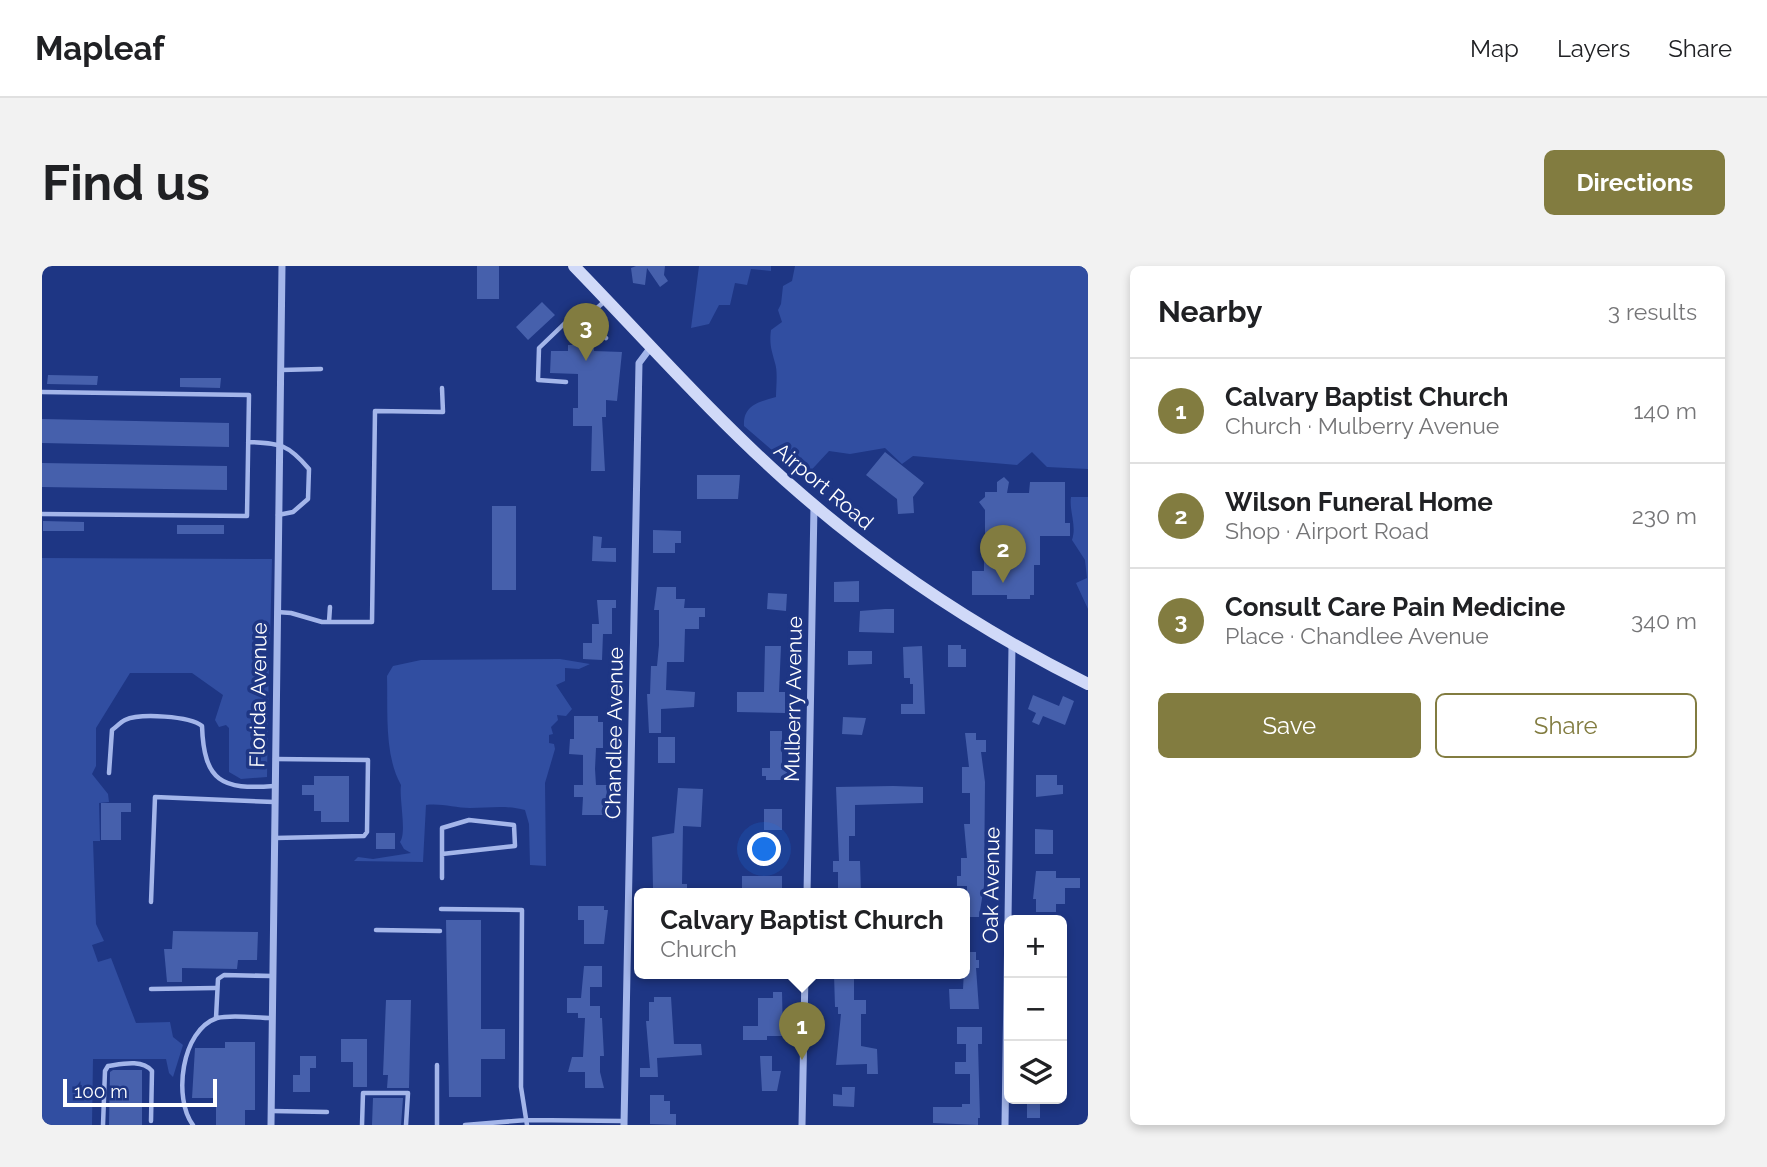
<!DOCTYPE html>
<html lang="en">
<head>
<meta charset="utf-8">
<style>
  :root { --surface:#fff; --page:#f2f2f2; --text:#202124; --muted:#757577; --line:#e0e0e0; --accent:#827c40 }
  body { margin:0; font-family:Raleway,sans-serif; background:var(--page); color:var(--text) }
  .controls { position:absolute; right:21px; bottom:21px; display:grid; overflow:hidden; border-radius:10px; box-shadow:0 4px 10px #0003 }
  .controls button { width:63px; height:63px; display:grid; place-items:center; padding:0; border:0; border-bottom:2px solid var(--line); background:var(--surface); color:var(--text); font:35px sans-serif }
  .scale { position:absolute; left:21px; bottom:18px; width:154px; box-sizing:border-box; padding-left:7px; border:4px solid #fff; border-top:0; font-size:19px; line-height:24px; white-space:nowrap; color:#fff; -webkit-text-stroke:5px #1e3684; paint-order:stroke }
  .you { position:absolute; left:723px; top:584px; width:24px; height:24px; margin:-18px; border:5px solid #fff; border-radius:50%; background:#1a73e8; box-shadow:0 0 0 10px #1a73e833 }
  .badge { display:grid; place-items:center; width:46px; height:46px; border-radius:50%; background:var(--accent); color:#fff; font-size:23px; font-weight:700 }
  .pin { position:absolute; translate:-50% -58px; filter:drop-shadow(0 2px 4px #0008) }
  .pin::after { content:''; position:absolute; top:37px; width:24px; height:21px; background:inherit; clip-path:polygon(0 0,100% 0,50% 100%) }
  .popup { position:absolute; left:592px; top:622px; width:336px; height:91px; box-sizing:border-box; display:grid; place-content:center; border-radius:10px; background:var(--surface); filter:drop-shadow(0 2px 5px #0005); font-size:23px; white-space:nowrap; color:var(--muted) }
  .popup b { font-size:26px; color:var(--text) }
  .popup::after { content:''; position:absolute; left:50%; top:100%; margin-left:-14px; border:14px solid transparent; border-top-color:var(--surface) }
  .list { margin:0; padding:0; list-style:none }
  h2 { display:flex; justify-content:space-between; align-items:center; height:91px; margin:0; padding:0 28px; font-size:30px }
  h2 small { font-size:23px; font-weight:400; color:var(--muted) }
  .list li { display:grid; grid-template-columns:46px 1fr auto; gap:21px; align-items:center; box-sizing:border-box; height:105px; padding:0 28px; border-top:2px solid var(--line) }
  .list b { display:block; font-size:26px; white-space:nowrap }
  .list p { margin:0; font-size:23px; white-space:nowrap; color:var(--muted) }
  .list em { font-size:23px; font-style:normal; color:var(--muted) }
  .actions { display:flex; gap:14px; padding:21px 28px }
  .actions a { flex:1; padding:16px 0; border:2px solid var(--accent); border-radius:10px; text-align:center; font-size:24px; color:var(--accent) }
  .actions .main { background:var(--accent); color:#fff }
  .icon { flex:none; width:38px; height:38px; fill:none; stroke:currentColor; stroke-width:2; stroke-linecap:round; stroke-linejoin:round }
  .map { position:relative; flex:none; width:1046px; height:859px; overflow:hidden; border-radius:10px }
  header { display:flex; align-items:center; gap:42px; box-sizing:border-box; height:98px; padding:0 35px; background:var(--surface); border-bottom:2px solid var(--line) }
  header strong { font-size:33px }
  nav { display:flex; gap:38px; margin-inline-start:auto; font-size:24px }
  .intro { display:flex; align-items:center; justify-content:space-between; box-sizing:border-box; height:168px; padding:0 42px }
  h1 { margin:0; font-size:49px }
  .button { padding:18px 32px; border-radius:10px; background:var(--accent); color:#fff; font-size:24px; font-weight:700 }
  main { display:flex; gap:42px; padding:0 42px }
  aside { flex:1; background:var(--surface); border-radius:10px; box-shadow:0 4px 10px #0003 }
  .map>svg:first-child { display:block }
  .green { fill:#314ea1 }
  .building { fill:#4660ac }
  .lines { fill:none; stroke-linecap:round; stroke-linejoin:round }
  .service { stroke:#a4b6ea; stroke-width:4.5 }
  .minor { stroke:#a4b6ea; stroke-width:7 }
  .secondary { stroke:#d0d9f8; stroke-width:12 }
  .labels { text-anchor:middle; dominant-baseline:central; stroke-width:7; stroke-linejoin:round; paint-order:stroke }
  .street-label { font-size:21px; fill:#fff; stroke:#1e3684 }
</style>
</head>
<body>
<header>
<strong>Mapleaf</strong>
<nav><a>Map</a><a>Layers</a><a>Share</a></nav>
</header>
<div class="intro"><h1>Find us</h1><a class="button">Directions</a></div>
<main>
<div class="map">
<svg width="1046" height="859" viewBox="0 0 1046 859">
  <rect width="100%" height="100%" fill="#1e3684"/>
  <!-- green -->
  <path class="green" d="M657,0H729V5L709,3L705,19L693,17L688,39H677L667,58L649,62Z
    M753,0H1046V203L1005,201L990,186L975,199L871,190L860,198L843,182L808,188L787,185L762,212L702,160C701,139 717,136 734,131C734,121 736,106 733,97C730,85 727,79 729,64L740,56L736,44L739,38L741,20L750,15Z
    M1029,231H1046V343L1034,317L1045,312L1043,294L1030,274C1035,259 1027,246 1029,231Z
    M0,292L230,293L228,377L223,382L222,387L227,391L225,511L199,513L187,506V462L184,459L177,461L173,454L181,429L150,407H88L54,462V500L50,508L66,528L67,536L57,537L58,575H51L54,658L62,675L50,679L56,696L69,692L94,757L128,756L131,771L141,779L131,811L127,807L124,793H51L50,859H0Z
    M518,393L548,398L537,403L523,402V415L514,419L530,443L524,450L515,449L516,454L509,461L511,468L507,469V477L512,478L513,483L503,517L504,600L488,599L487,558L483,544C464,539 447,542 428,542C413,542 399,537 384,539L381,596L312,595L316,591L331,593L369,587L362,583L358,576C365,567 357,533 359,519C342,489 346,445 345,410L351,400L379,394Z"/>
  <!-- building -->
  <path class="building" d="M435,0H457V33H435Z
    M594,0H623L622,9L626,15L618,21L605,2L603,19L591,17L589,2Z
    M500,36L513,49L486,74L474,61Z
    M526,79H552V85L580,86L575,135L564,134V151H560L563,205H549L550,160H531V142H536V108L508,107L509,85H526Z
    M6,109L56,110L55,119L5,118Z
    M138,112H179L178,122L138,121Z
    M0,153L187,157V181L0,177Z
    M843,186L882,217L871,231L872,247L856,248L855,233L824,209Z
    M0,197L185,200V224L0,221Z
    M655,209H698L696,233H655Z
    M962,211L967,216L965,227H987L988,216H1023V257H1028V270H998V299H992V329H988V333H965V329H930V305H942V287H975V270H943V244L937,236L943,231V226H955V216Z
    M450,240H474V324H450Z
    M1,255L42,256V265H1Z
    M135,259H182V268H135Z
    M611,264L639,265V277H633V287H611Z
    M551,270L560,271L559,282H574V296L550,295Z
    M817,315V336H792V316Z
    M615,321H634V333H643L642,342H663V351H657V363H643L642,396H625L624,424L653,426L652,441L619,443V467H607L605,428H608L609,400H615L617,379V344H612Z
    M726,327L745,328L744,345L725,343Z
    M555,334H574V342H570V368H561L560,394L541,393V377H550V358H557Z
    M843,343H852V367L817,366L818,345Z
    M906,379H919V383H924V401H906Z
    M723,380H739L737,426H743V447L695,446V426H722Z
    M880,380L883,448H859V438H871V418H868V412H862L861,381Z
    M806,385H830V398L806,399Z
    M991,429L1017,440L1021,430L1032,435L1023,459L1001,450L997,459L990,456L994,447L986,443Z
    M532,450H556V456H561V482H554L553,503L554,519H565L564,549H540L541,531H532V519H541V489L527,488L528,473H532Z
    M801,451L824,452L820,469L800,468Z
    M728,465H740V502H745V514H724V510H720V502H728Z
    M923,467H934V474H944V486H939L943,516L942,620L937,651H925V620H915V610H919V592H925L922,558H928V527H920V501H927Z
    M616,471H633V497H616Z
    M994,509H1015V519H1021V528L994,531Z
    M272,510H307V556H279V545H272V529H260V519H272Z
    M851,520L881,521V537L813,539V570H807V595H818L819,628H796V606H791V595H797L794,521Z
    M636,522L661,523L659,561L641,560L640,618H645V628H622V623L611,622L610,571L632,567Z
    M59,537H89V546H79V574H59Z
    M722,543H740V564H722Z
    M993,563L1011,564V588H993Z
    M334,567H353V583H334Z
    M994,605H1014V612H1038V622H1023V638H1014V646H994V633H991Z
    M700,610H740V628H700Z
    M536,640H562V644H566L562,678H542V654H536Z
    M404,654H439V763H463V793H439V831H407Z
    M131,665L216,666L215,694H196L195,703L140,702V716H125L122,683H130Z
    M923,686H934V694H937V702H934L937,743H908L907,723H921Z
    M542,700H560V721H548V740H558V752H560L562,790H558V806L562,822H543V806H526L530,791H541L543,752H536V747H525V732H539Z
    M792,708H812V734H824V748H819V780L835,783L836,808H825V798L794,799L799,748H796V741H793Z
    M731,726H740L741,770H725V774H701V760H716V732H731Z
    M612,731H629L632,778H659L660,789L615,792L616,811H598V802H608L604,755H607V736H612Z
    M344,734H369L367,822H345L346,809H341Z
    M915,761H940V778H936L938,852H936V859L891,857V841H920V838H928V808H913V796H924V778H915Z
    M299,773H325V821H311V796H299Z
    M183,776H213V844H203V859H174V832H150L153,782H183Z
    M258,790H274V802H268V826H251V809H258Z
    M718,790H730V805H739L735,825H720Z
    M71,804H100V859H67L68,806Z
    M800,821H813L812,841L791,840V828L800,829Z
    M608,829H622V835H628V848H634V859L608,858Z
    M331,832H361L359,859H330Z
    M985,833H998V852H985Z"/>
  <g class="lines">
    <!-- service -->
    <path class="service" d="M545,51L564,72
      M239,104L279,103
      M524,116L496,114L497,82L522,58L545,51L564,34
      M0,126L207,129L205,250L0,248
      M206,176C238,177 246,178 267,203L266,233L251,246L236,249
      M235,346L249,347L280,356H330L333,145L401,146L400,122
      M287,356L288,341
      M233,493L326,494L325,566L322,570L233,572
      M67,507L70,464C74,461 79,456 83,454C98,447 148,450 160,460C162,516 180,524 232,520
      M400,588L473,580L472,559L427,554L400,562V612
      M109,636L113,531L232,536
      M399,643L480,644L479,821L485,859
      M334,664L398,665
      M109,723L173,722
      M174,752L176,713L182,709L230,710
      M230,845L285,846
      M61,859L63,805L66,800C80,798 100,793 110,805L109,855
      M151,859C131,833 139,764 175,752C190,748 214,752 230,752
      M320,859L321,827H366L364,859
      M395,859V799
      M423,859L485,854L581,855"/>
    <!-- minor -->
    <path class="minor" d="M765,628L772,240
      M229,859L240,0
      M582,859L597,97L609,81
      M760,859L763,708
      M963,859L970,379"/>
    <!-- secondary -->
    <path class="secondary" d="M532,0C602,72 669,148 744,215C835,296 937,364 1046,418"/>
  </g>
  <g class="labels">
    <!-- street labels -->
    <g class="street-label">
      <text transform="translate(782 220) rotate(40)">Airport Road</text>
      <text transform="translate(216 429) rotate(-89)">Florida Avenue</text>
      <text transform="translate(751 433) rotate(-89)">Mulberry Avenue</text>
      <text transform="translate(572 467) rotate(-89)">Chandlee Avenue</text>
      <text transform="translate(949 619) rotate(-89)">Oak Avenue</text>
    </g>
  </g>
</svg>
<div class="controls">
<button>+</button>
<button>−</button>
<button><svg class="icon" aria-label="layers" viewBox="0 0 24 24"><path d="M12 4l9 5-9 5-9-5zM3 14l9 5 9-5"/></svg></button>
</div>
<div class="scale">100 m</div>
<div class="you"></div>
<div class="pin badge" style="left:760px;top:794px">1</div>
<div class="popup"><b>Calvary Baptist Church</b>Church</div>
<div class="pin badge" style="left:961px;top:317px">2</div>
<div class="pin badge" style="left:544px;top:95px">3</div>
</div>
<aside>
<h2>Nearby<small>3 results</small></h2>
<ul class="list">
<li><span class="badge">1</span><div><b>Calvary Baptist Church</b><p>Church · Mulberry Avenue</p></div><em>140 m</em></li>
<li><span class="badge">2</span><div><b>Wilson Funeral Home</b><p>Shop · Airport Road</p></div><em>230 m</em></li>
<li><span class="badge">3</span><div><b>Consult Care Pain Medicine</b><p>Place · Chandlee Avenue</p></div><em>340 m</em></li>
</ul>
<div class="actions"><a class="main">Save</a><a>Share</a></div>
</aside>
</main>
</body>
</html>
